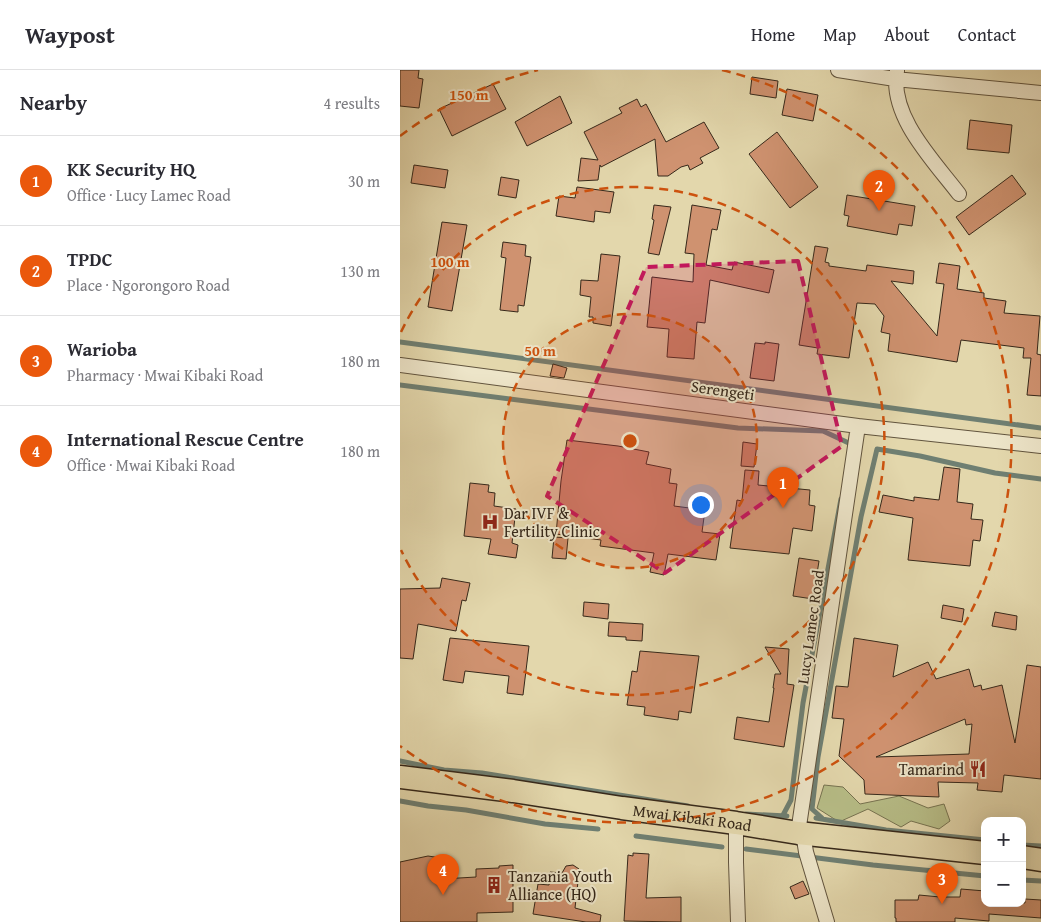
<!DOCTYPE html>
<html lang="en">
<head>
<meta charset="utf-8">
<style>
  :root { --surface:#fff; --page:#f7f7f7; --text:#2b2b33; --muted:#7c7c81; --line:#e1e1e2; --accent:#ea580c }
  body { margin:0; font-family:"Gentium Book Plus",serif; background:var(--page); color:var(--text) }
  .controls { position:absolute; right:15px; bottom:15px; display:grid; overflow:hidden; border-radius:10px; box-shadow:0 5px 20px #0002 }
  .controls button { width:45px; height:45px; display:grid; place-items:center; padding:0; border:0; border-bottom:1px solid var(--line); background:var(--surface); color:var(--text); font:25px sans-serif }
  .you { position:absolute; left:300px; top:434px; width:18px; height:18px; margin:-12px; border:4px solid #fff; border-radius:50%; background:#1a73e8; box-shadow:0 0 0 8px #1a73e833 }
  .badge { display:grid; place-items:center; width:32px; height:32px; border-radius:50%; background:var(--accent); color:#fff; font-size:16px; font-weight:700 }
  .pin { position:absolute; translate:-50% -41px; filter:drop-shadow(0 1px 2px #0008) }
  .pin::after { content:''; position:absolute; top:26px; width:18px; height:15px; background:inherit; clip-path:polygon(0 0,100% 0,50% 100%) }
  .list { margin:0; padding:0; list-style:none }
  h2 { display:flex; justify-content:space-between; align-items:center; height:65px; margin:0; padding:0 20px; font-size:21px }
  h2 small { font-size:16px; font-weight:400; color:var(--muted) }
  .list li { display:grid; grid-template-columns:32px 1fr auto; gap:15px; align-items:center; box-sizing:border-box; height:90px; padding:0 20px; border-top:1px solid var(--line) }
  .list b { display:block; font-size:19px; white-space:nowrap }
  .list p { margin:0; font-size:16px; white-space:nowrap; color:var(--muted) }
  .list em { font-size:16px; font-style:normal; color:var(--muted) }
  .map { position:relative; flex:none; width:641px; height:852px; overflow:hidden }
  header { display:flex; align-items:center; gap:30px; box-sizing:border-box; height:70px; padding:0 25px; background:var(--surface); border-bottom:1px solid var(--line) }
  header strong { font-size:24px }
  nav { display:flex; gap:28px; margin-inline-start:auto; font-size:18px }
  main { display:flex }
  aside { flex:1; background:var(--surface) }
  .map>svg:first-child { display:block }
  .green { fill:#b7bd87; stroke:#767250 }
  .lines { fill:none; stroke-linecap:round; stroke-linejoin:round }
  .stream { stroke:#6f7f72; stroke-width:5 }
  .building { fill:#cf9270; stroke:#36281a; fill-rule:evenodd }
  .street-casing { stroke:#61543e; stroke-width:16 }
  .primary-casing { stroke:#36281a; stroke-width:25 }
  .street { stroke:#ede5c9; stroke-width:14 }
  .primary { stroke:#e3d7ac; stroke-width:22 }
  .marked { fill:#c2185b; fill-opacity:0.2; stroke:#c2185b; stroke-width:4; stroke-dasharray:10 6; stroke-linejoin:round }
  .ring { fill:none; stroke:#cd520e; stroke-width:2.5; stroke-dasharray:9 6 }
  .labels { text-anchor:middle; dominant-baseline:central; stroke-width:4; stroke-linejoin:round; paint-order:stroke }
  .street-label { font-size:16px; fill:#36281a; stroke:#ede5c9 }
  .poi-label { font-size:16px; fill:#36281a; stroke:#ede5c9; text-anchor:start }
  .centre { fill:#cd520e; stroke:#ede5c9; stroke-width:2.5 }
  .ring-label { font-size:15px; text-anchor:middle; font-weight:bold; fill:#cd520e; stroke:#ede5c9; stroke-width:4; stroke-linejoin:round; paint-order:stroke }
</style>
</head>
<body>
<header>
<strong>Waypost</strong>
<nav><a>Home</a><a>Map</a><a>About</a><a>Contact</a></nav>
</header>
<main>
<aside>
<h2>Nearby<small>4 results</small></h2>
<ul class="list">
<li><span class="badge">1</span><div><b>KK Security HQ</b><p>Office · Lucy Lamec Road</p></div><em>30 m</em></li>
<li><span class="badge">2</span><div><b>TPDC</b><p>Place · Ngorongoro Road</p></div><em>130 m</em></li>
<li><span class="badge">3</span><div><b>Warioba</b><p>Pharmacy · Mwai Kibaki Road</p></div><em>180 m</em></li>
<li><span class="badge">4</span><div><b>International Rescue Centre</b><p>Office · Mwai Kibaki Road</p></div><em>180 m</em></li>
</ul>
</aside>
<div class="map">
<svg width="641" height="852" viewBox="0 0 641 852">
  <rect width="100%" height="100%" fill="#e3d7ac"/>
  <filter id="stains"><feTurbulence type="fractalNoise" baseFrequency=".004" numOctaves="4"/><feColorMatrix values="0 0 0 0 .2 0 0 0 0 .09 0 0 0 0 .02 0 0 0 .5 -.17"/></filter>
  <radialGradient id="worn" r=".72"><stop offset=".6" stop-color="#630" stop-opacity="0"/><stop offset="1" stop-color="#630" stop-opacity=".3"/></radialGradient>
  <!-- green -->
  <path class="green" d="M424,715L443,717L460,734L499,726L528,738L544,734L550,751L539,759L511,751L501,757L468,739L439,752L417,738Z"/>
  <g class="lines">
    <!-- stream -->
    <path class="stream" d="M0,272L641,358
      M0,315L338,358L423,361L453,375L452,376
      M0,691L44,700L82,703L288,736
      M0,731L28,736L66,740L145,754L198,759
      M346,744L387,746
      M382,747L391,730L403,633L441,429
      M416,748L486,760L585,770
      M422,748L412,739L418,687L461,447L477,379L520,386L595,403L641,409
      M236,766L322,777
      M622,775L641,776
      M346,779L473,795L585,806
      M622,810L641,811"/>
  </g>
  <!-- building -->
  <path class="building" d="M0,0H19L18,8L23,9L19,38L0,36Z
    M352,7L378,11L376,28L350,24Z
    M93,14L106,39L52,66L39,39Z
    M387,19L418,25L413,51L382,45Z
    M160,26L172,53L127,76L115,52Z
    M237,29L241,37L246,34L266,72L304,52L319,78L300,88L303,93L290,100L288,95L281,97L268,106H258L255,69L201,97L200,95L198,110L178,111L181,88L198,90L184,62L222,43L219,38Z
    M570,50L612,55L609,83L567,79Z
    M377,62L418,117L390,138L349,84Z
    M14,95L48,100L45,118L11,113Z
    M612,105L626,124L569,165L556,147Z
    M101,107L119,110L116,128L98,125Z
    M177,117L214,122L210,143L195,141L194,152L156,146L159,126L175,128Z
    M447,125L515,136L512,156L499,154L497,165L447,156L449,146L444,145Z
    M254,135L271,137L259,185L248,183L254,150L252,149Z
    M292,135L321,140L317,160L312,159L306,195L332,200L334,192L374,200L369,223L310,210L305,253L297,252L294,289L267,287L269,259L247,257L252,207L293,212L294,184L285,183Z
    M42,152L67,155L52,241L28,237Z
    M103,172L126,175L125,186L131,187L124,236L118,235V242L100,240L106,188L101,187Z
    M415,176L428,178L425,192L429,193V196L466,201L467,195L514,201L513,214L491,211L537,266L544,214L536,213L539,193L560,196L557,219L584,223V228L606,231L604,243L640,246L637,284L641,285V326L627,325L631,288H623L624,278L561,270L557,292L488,281L490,264L481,262L484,246L475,234L457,233L449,288L417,284L418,278L399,275Z
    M201,184L220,186L211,256L193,253V247H189L191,227L180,225L181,210L198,211Z
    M365,272L379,274L374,311L350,308L355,273L365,274Z
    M153,294L167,298L164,308L150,306Z
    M167,370L218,376L249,382L246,394L271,399L269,413L277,414L274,436L305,440L302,462L320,464L316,490L268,484L264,505L250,502L254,483L200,476L201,470L156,464L161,411Z
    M343,372L357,374L354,397L341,396Z
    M544,397L560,399L557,432L573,434L571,449L583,450L580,471L573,470L570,496L508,490L513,448L479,442L483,425L514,431V427L539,430Z
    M345,400L359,401L358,415L410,420L409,435L415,436L412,461L393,458L389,484L330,478L337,430L342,431Z
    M70,413L89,415L88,422L95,423L94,436L116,439L112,473L118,475L116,488L88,484L91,469L64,466Z
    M154,467L168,468L166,489L152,488Z
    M399,488L419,491L413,529L393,526Z
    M42,508L70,513L66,531L62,530L56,561L18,554L13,589L0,588V519L40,518Z
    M184,532L209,534L208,549L183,546Z
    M543,535L564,539L562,552L541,548Z
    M595,542L617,546L616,560L592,556Z
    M209,552L243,554L242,571L226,570V567L208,566Z
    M50,568L129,576L123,625L107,623L109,606L65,601L63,613L43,610Z
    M454,568L498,575L493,607L528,592L536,609L569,599L574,617L581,615L582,620L602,615L615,673L627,595L641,597V709L604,705L602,722L577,720L578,713L538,712L539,727L465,724L464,710L439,686L444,649L432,648L436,616L448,617ZM565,649L566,655L572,654L569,684L476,687Z
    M365,577L389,579L387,614L394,615L384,677L334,669L337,647L369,652L374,618H373L375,604H381Z
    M240,581L299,586L291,643L279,641L278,650L244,645L245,637L227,635L232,601L237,602Z
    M233,783L249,784L246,828L281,827V852L224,851L228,785L233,786Z
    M28,786L41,788L42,809L76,807V799L99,798V796L113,795V842L77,843V852H0V792Z
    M173,795L179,799V803L175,838L201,845L200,852H186L133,844L138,814L149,815L150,802L162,803L166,796Z
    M403,811L409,824L395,829L390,817Z
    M561,819L585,821V833H625V829L641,830V848L589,844V851L555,848V852H496V848H495V830H518L519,825L540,827H560Z"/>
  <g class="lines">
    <!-- street casing -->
    <g class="street-casing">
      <path id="street" d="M438,0L495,9L641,23
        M497,1C489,46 533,90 559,124
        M0,295L458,356L641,376
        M336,753V792L338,852
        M398,763L458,356
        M403,763L406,782L427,852"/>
    </g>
    <!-- primary casing -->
    <g class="primary-casing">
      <g id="primary">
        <path id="s1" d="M0,707L113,721L222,738L336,753L398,763L585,783"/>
        <path d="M622,787L641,790"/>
      </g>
    </g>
    <!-- street -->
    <use href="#street" class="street"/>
    <!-- primary -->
    <use href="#primary" class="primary"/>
  </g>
  <!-- marked area -->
  <path class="marked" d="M398,191L442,376L265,503L147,426L246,197Z"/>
  <!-- distance rings -->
  <circle cx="230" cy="371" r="127" fill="#cd520e" fill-opacity=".12"/>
  <g class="ring">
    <circle cx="230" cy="371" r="127"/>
    <path d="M1 262A254 254 0 1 1 1 480"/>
    <path d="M0 66A382 382 0 0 1 138 0M322 0A382 382 0 1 1 0 676"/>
  </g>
  <!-- icons -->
  <defs>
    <g id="hospital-bare" transform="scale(1.35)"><path d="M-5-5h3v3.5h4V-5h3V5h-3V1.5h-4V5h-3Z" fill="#8f2418" stroke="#ede5c9" stroke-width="2.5" paint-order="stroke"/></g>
    <g id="restaurant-bare" transform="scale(1.35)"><path d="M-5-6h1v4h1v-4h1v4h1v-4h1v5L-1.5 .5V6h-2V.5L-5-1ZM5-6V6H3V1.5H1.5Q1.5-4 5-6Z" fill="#8f2418" stroke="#ede5c9" stroke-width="2.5" paint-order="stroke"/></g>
    <g id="building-bare" transform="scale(1.35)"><path d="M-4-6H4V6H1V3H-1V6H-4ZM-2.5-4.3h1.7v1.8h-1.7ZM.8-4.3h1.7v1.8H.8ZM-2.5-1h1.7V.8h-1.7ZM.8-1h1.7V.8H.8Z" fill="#8f2418" stroke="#ede5c9" stroke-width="2.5" paint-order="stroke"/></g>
  </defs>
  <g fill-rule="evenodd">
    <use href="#hospital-bare" x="90" y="452"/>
    <use href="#restaurant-bare" x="578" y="699"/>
    <use href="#building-bare" x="94" y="815"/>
  </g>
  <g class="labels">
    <!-- street labels -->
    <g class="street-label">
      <text transform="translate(323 320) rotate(8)">Serengeti</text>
      <text transform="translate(410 557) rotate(-82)">Lucy Lamec Road</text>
      <text stroke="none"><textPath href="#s1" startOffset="295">Mwai Kibaki Road</textPath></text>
    </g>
    <!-- poi labels -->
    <g class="poi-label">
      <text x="104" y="443">Dar IVF &amp;<tspan x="104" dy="18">Fertility Clinic</tspan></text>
      <text x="564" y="699" text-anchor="end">Tamarind</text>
      <text x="108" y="806">Tanzania Youth<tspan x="108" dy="18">Alliance (HQ)</tspan></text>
    </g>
  </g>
  <circle cx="230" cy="371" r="8" class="centre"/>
  <g class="ring-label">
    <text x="69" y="30">150 m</text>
    <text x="50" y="197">100 m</text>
    <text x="140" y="286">50 m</text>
  </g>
  <rect width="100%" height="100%" filter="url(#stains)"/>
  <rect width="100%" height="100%" fill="url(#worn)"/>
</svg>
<div class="controls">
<button>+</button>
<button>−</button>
</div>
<div class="you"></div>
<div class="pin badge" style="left:383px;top:438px">1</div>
<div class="pin badge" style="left:479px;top:141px">2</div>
<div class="pin badge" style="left:542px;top:834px">3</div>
<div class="pin badge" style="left:43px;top:825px">4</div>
</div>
</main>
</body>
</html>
